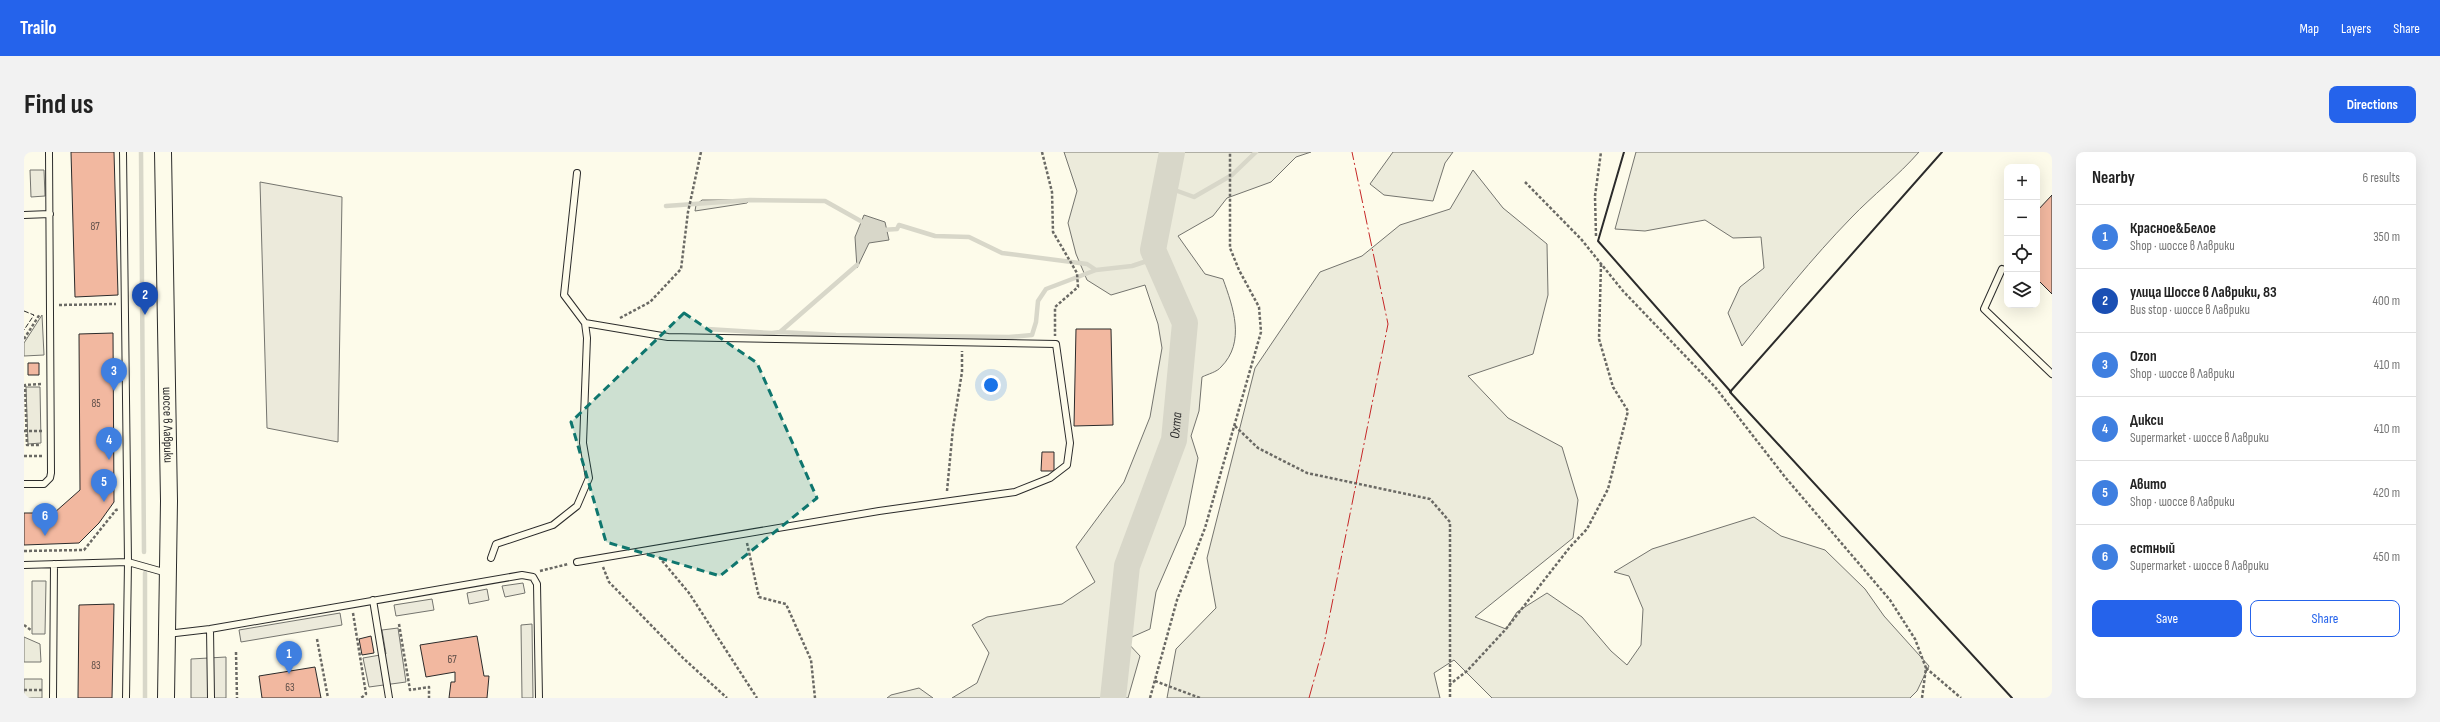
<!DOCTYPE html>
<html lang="en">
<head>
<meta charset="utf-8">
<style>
  :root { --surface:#fff; --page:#f2f2f2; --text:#222; --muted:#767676; --line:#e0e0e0; --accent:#2563eb }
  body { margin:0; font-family:"Sofia Sans Condensed",sans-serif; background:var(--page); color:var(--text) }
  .controls { position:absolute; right:12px; top:12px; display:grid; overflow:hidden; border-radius:8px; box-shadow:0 4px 16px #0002 }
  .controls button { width:36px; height:36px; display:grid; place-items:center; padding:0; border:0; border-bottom:1px solid var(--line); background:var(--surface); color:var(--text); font:20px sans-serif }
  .you { position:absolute; left:967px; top:233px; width:14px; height:14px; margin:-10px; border:3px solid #fff; border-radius:50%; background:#1a73e8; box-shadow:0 0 0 6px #1a73e833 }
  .badge { display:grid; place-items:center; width:26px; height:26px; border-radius:50%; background:var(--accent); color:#fff; font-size:13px; font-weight:700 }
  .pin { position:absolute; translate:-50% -33px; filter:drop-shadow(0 1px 2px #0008) }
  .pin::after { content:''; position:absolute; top:21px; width:14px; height:12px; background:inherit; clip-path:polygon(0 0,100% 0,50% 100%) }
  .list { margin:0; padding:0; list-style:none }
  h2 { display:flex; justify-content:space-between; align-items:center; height:52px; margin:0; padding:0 16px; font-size:17px }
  h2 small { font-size:13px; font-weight:400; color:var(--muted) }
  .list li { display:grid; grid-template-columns:26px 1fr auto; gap:12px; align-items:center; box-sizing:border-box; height:64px; padding:0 16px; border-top:1px solid var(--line) }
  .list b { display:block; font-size:15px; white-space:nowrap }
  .list p { margin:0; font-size:13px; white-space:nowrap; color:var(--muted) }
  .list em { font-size:13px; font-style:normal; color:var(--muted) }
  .actions { display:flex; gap:8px; padding:12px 16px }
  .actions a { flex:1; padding:9px 0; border:1px solid var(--accent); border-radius:8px; text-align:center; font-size:14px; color:var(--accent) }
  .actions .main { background:var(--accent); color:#fff }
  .icon { flex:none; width:22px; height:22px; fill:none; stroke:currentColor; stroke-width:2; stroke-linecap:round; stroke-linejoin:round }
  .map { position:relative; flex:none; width:2028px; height:546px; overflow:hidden; border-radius:8px }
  header { display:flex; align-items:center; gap:24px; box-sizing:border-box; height:56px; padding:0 20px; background:var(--accent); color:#fff }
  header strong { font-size:19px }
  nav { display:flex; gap:22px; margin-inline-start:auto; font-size:14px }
  .intro { display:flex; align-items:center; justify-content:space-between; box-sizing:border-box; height:96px; padding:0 24px }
  h1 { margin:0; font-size:28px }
  .button { padding:10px 18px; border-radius:8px; background:var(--accent); color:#fff; font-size:14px; font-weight:700 }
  main { display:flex; gap:24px; padding:0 24px }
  aside { flex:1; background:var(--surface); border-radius:8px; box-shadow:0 4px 16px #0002 }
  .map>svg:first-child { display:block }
  .green { fill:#ecebdb; stroke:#74746e }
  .parking { fill:#eceadb; stroke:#74746e }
  .water { fill:#d8d7c9; stroke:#74746e }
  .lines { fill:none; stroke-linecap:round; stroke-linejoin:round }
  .stream { stroke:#d8d7c9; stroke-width:4.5 }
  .river { stroke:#d8d7c9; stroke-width:26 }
  .building { fill:#f2b8a0; stroke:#2b2b2b }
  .service-casing { stroke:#2b2b2b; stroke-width:8 }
  .tertiary-casing { stroke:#2b2b2b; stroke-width:18 }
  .path { stroke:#6a6964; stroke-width:2.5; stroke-dasharray:3 2; stroke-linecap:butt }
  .service { stroke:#fdfbea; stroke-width:6 }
  .tertiary { stroke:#fdfbea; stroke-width:16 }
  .fence { stroke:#2b2b2b; stroke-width:1; stroke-dasharray:5 2; stroke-linecap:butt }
  .wall { stroke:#2b2b2b; stroke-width:2 }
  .power { stroke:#c62828; stroke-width:1; stroke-dasharray:14 3 2 3; stroke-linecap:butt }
  .marked { fill:#0f766e; fill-opacity:0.2; stroke:#0f766e; stroke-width:3; stroke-dasharray:8 5; stroke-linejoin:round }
  .labels { text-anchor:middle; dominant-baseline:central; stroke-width:3; stroke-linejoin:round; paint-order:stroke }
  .number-label { font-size:11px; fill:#5d4e48 }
  .street-label { font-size:13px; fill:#2b2b2b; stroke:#fdfbea }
  .water-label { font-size:14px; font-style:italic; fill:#2b2b2b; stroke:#fdfbea }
</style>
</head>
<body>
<header>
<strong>Trailo</strong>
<nav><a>Map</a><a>Layers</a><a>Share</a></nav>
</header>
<div class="intro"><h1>Find us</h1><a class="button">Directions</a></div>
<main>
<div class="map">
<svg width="2028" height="546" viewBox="0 0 2028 546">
  <rect width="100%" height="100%" fill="#fdfbea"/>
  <!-- green -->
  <path class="green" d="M1040,0H1287L1272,5L1247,30L1203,46L1189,64L1154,84L1181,122L1199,127C1209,155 1222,190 1197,215C1193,220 1184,222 1178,225L1175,259L1167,284L1174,306L1161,373L1132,440L1126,477L1101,488L1116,504L1104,546H928L953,531L965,501L948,473L963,465L1038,452L1071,430L1052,395L1100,330L1126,265L1138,196L1134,172L1121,133L1087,143L1063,128L1052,102L1044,71L1053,39Z
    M1369,0H1429L1421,11L1409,49L1360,43L1346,32Z
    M1612,0H1895C1874,24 1849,43 1827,66C1788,106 1753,150 1718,194L1704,161L1716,135L1740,116L1737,85L1709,86L1681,68L1621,79L1591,77Z
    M1449,18L1479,56L1523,92L1524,143L1509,202L1444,224L1484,266L1538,295L1554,348L1549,386L1451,465L1482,477L1493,460L1523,441L1558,465L1587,499L1603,513L1617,493L1619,457L1605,424L1590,420L1628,397L1730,365L1757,384L1801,398L1841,437L1860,464L1905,514L1893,539L1886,546H1468L1430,508L1410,521L1416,546H1143L1152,497L1192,456L1183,406L1231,216L1296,120L1338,104L1376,73L1426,57Z
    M678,48H726L723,51L671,59L672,53Z
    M18,163L20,203L0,204V191Z
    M0,485L16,492L17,510H0Z
    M0,527H18V546H0Z
    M895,536L909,546H863L867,543Z"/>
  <!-- parking -->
  <path class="parking" d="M6,18H20L21,44L7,45Z
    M236,30L318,45L314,290L243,276Z
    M2,235H16L17,291L4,292Z
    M8,429H22L21,482H8Z
    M499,431L501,441L481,445L478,434Z
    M463,437L465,448L445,452L443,441Z
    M408,447L410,458L372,464L370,453Z
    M316,461L318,473L217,490L215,478Z
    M508,472L509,546H498L497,473Z
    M374,476L382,530L345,535L339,506L362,502L358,478Z
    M202,505V546H167V507Z"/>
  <!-- water -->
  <path class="water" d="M840,63L861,70L865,88L845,91L833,116L831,85Z"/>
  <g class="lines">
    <!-- stream -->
    <path class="stream" d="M117,0L120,400
      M1145,18L1148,37L1170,45L1208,23L1232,0
      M642,54L726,48L801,49L842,72
      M858,78L873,77L875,73L911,84L945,85L978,101L1063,112L1072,118
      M683,177L748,181L756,180L833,113
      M756,180L812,183L985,185L1008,183L1012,170L1014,149L1022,137L1072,118L1108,114L1132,106
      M121,421V546"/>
    <!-- river -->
    <path class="river" id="s1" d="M1089,546L1103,414L1150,288L1161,171L1129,98L1148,0"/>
  </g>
  <!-- building -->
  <path class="building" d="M47,0H90L94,143L51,145Z
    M2028,43V142L2013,127V59Z
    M1052,177H1087L1089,273L1050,274Z
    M89,181L90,350L75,371L55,391L0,393V361H30L56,338L55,182Z
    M4,211H15V223H4Z
    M1018,300H1030V319H1017Z
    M90,452L88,546H54L55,453Z
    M347,484L350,501L338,503L335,487Z
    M453,484L460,524H465L463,546H425L427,530H431V520L402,525L396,493Z
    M291,515L297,546H238L235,524Z"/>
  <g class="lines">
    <!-- service casing -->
    <g class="service-casing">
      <path id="service" d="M99,0L104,410L102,546
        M0,63L26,62
        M1978,117L1960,157L2028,222
        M0,332H20L26,326L27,321L25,0
        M467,406L472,392L529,373L553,354L565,326L559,291L563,186L561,171
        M553,410L855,359L991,340L1026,326L1043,313L1046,291L1032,192L644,185L561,171L540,143L553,21
        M0,413L104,410L143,421
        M349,448L365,546
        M186,477L187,546
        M143,482L186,477L498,423L509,425L513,432L515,546
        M29,546L30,412"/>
    </g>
    <!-- tertiary casing -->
    <g class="tertiary-casing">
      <g id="tertiary">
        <path id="s2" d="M139,0L145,349L142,546"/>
      </g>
    </g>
    <!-- path -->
    <path class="path" d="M1018,0L1028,40L1029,80L1053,121L1054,135L1031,155V184
      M1501,30L1557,87L1599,139L1691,235L1761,325L1866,448L1891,487L1902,516L1898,546
      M1572,84L1571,44L1577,0
      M35,153L92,152
      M596,166L626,150L657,117L664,60L677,0
      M0,187L16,162
      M17,232L1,233L3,293H17
      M1211,274L1234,296L1283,321L1406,347L1426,370V546
      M0,279H18
      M0,304H19
      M923,339L929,276L938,220V199
      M723,391L735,445L762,452L787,508L791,546
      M0,399L60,398L92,358L95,357
      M635,405L665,441L733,546
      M579,415L585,430L659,506L703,546
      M516,419L544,412
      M329,461L342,542L337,546
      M375,472L386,538L405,535V546
      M0,473L7,478
      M293,487L304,546
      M212,500L213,546
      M1902,516L1937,546
      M1131,529L1176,546
      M1425,533L1443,519L1482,477L1546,395L1563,377L1584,337L1604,259L1589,235L1575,187L1577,112
      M0,538H19
      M1126,546L1153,448L1181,376L1237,180L1235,155L1215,118L1206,96V0"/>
    <!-- service -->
    <use href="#service" class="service"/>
    <!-- tertiary -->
    <use href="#tertiary" class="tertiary"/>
    <!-- fence -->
    <path class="fence" d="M0,159L10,163L0,178"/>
    <!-- wall -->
    <path class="wall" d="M1600,0L1574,89L1707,240
      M1918,0L1706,240L1988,546"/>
    <!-- power -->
    <path class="power" d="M1285,546L1300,492L1364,172L1328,0"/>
  </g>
  <!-- marked area -->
  <path class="marked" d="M660,161L733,211L793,346L696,424L582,390L547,270Z"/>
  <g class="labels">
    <!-- number labels -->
    <g class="number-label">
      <text x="71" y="74">87</text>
      <text x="72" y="251">85</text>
      <text x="428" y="507">67</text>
      <text x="72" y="513">83</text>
      <text x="266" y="535">63</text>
    </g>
    <!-- street labels -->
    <g class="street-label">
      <text stroke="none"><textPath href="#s2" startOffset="273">шоссе в Лаврики</textPath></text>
    </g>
    <!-- water labels -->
    <g class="water-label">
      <text stroke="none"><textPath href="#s1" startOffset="282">Охта</textPath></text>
    </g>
  </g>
</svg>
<div class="controls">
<button>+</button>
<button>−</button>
<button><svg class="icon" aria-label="locate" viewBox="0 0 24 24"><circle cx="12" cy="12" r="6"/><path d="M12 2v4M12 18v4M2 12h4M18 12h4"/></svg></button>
<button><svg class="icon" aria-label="layers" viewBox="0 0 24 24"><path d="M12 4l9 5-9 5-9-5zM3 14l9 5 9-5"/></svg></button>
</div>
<div class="you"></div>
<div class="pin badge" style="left:265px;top:522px;background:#3f7fe0">1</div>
<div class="pin badge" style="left:121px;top:163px;background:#1a4fb4">2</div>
<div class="pin badge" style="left:90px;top:239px;background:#3f7fe0">3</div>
<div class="pin badge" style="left:85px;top:308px;background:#3f7fe0">4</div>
<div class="pin badge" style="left:80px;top:350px;background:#3f7fe0">5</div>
<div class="pin badge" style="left:21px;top:384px;background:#3f7fe0">6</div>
</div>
<aside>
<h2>Nearby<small>6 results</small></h2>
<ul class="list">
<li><span class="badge" style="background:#3f7fe0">1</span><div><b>Красное&amp;Белое</b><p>Shop · шоссе в Лаврики</p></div><em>350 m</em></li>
<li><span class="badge" style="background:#1a4fb4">2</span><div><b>улица Шоссе в Лаврики, 83</b><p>Bus stop · шоссе в Лаврики</p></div><em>400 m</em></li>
<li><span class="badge" style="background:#3f7fe0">3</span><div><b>Ozon</b><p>Shop · шоссе в Лаврики</p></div><em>410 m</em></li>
<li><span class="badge" style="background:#3f7fe0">4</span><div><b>Дикси</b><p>Supermarket · шоссе в Лаврики</p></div><em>410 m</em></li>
<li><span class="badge" style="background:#3f7fe0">5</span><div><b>Авито</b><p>Shop · шоссе в Лаврики</p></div><em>420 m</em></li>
<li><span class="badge" style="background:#3f7fe0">6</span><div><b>естный</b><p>Supermarket · шоссе в Лаврики</p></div><em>450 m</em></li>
</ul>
<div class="actions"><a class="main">Save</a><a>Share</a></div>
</aside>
</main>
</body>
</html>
